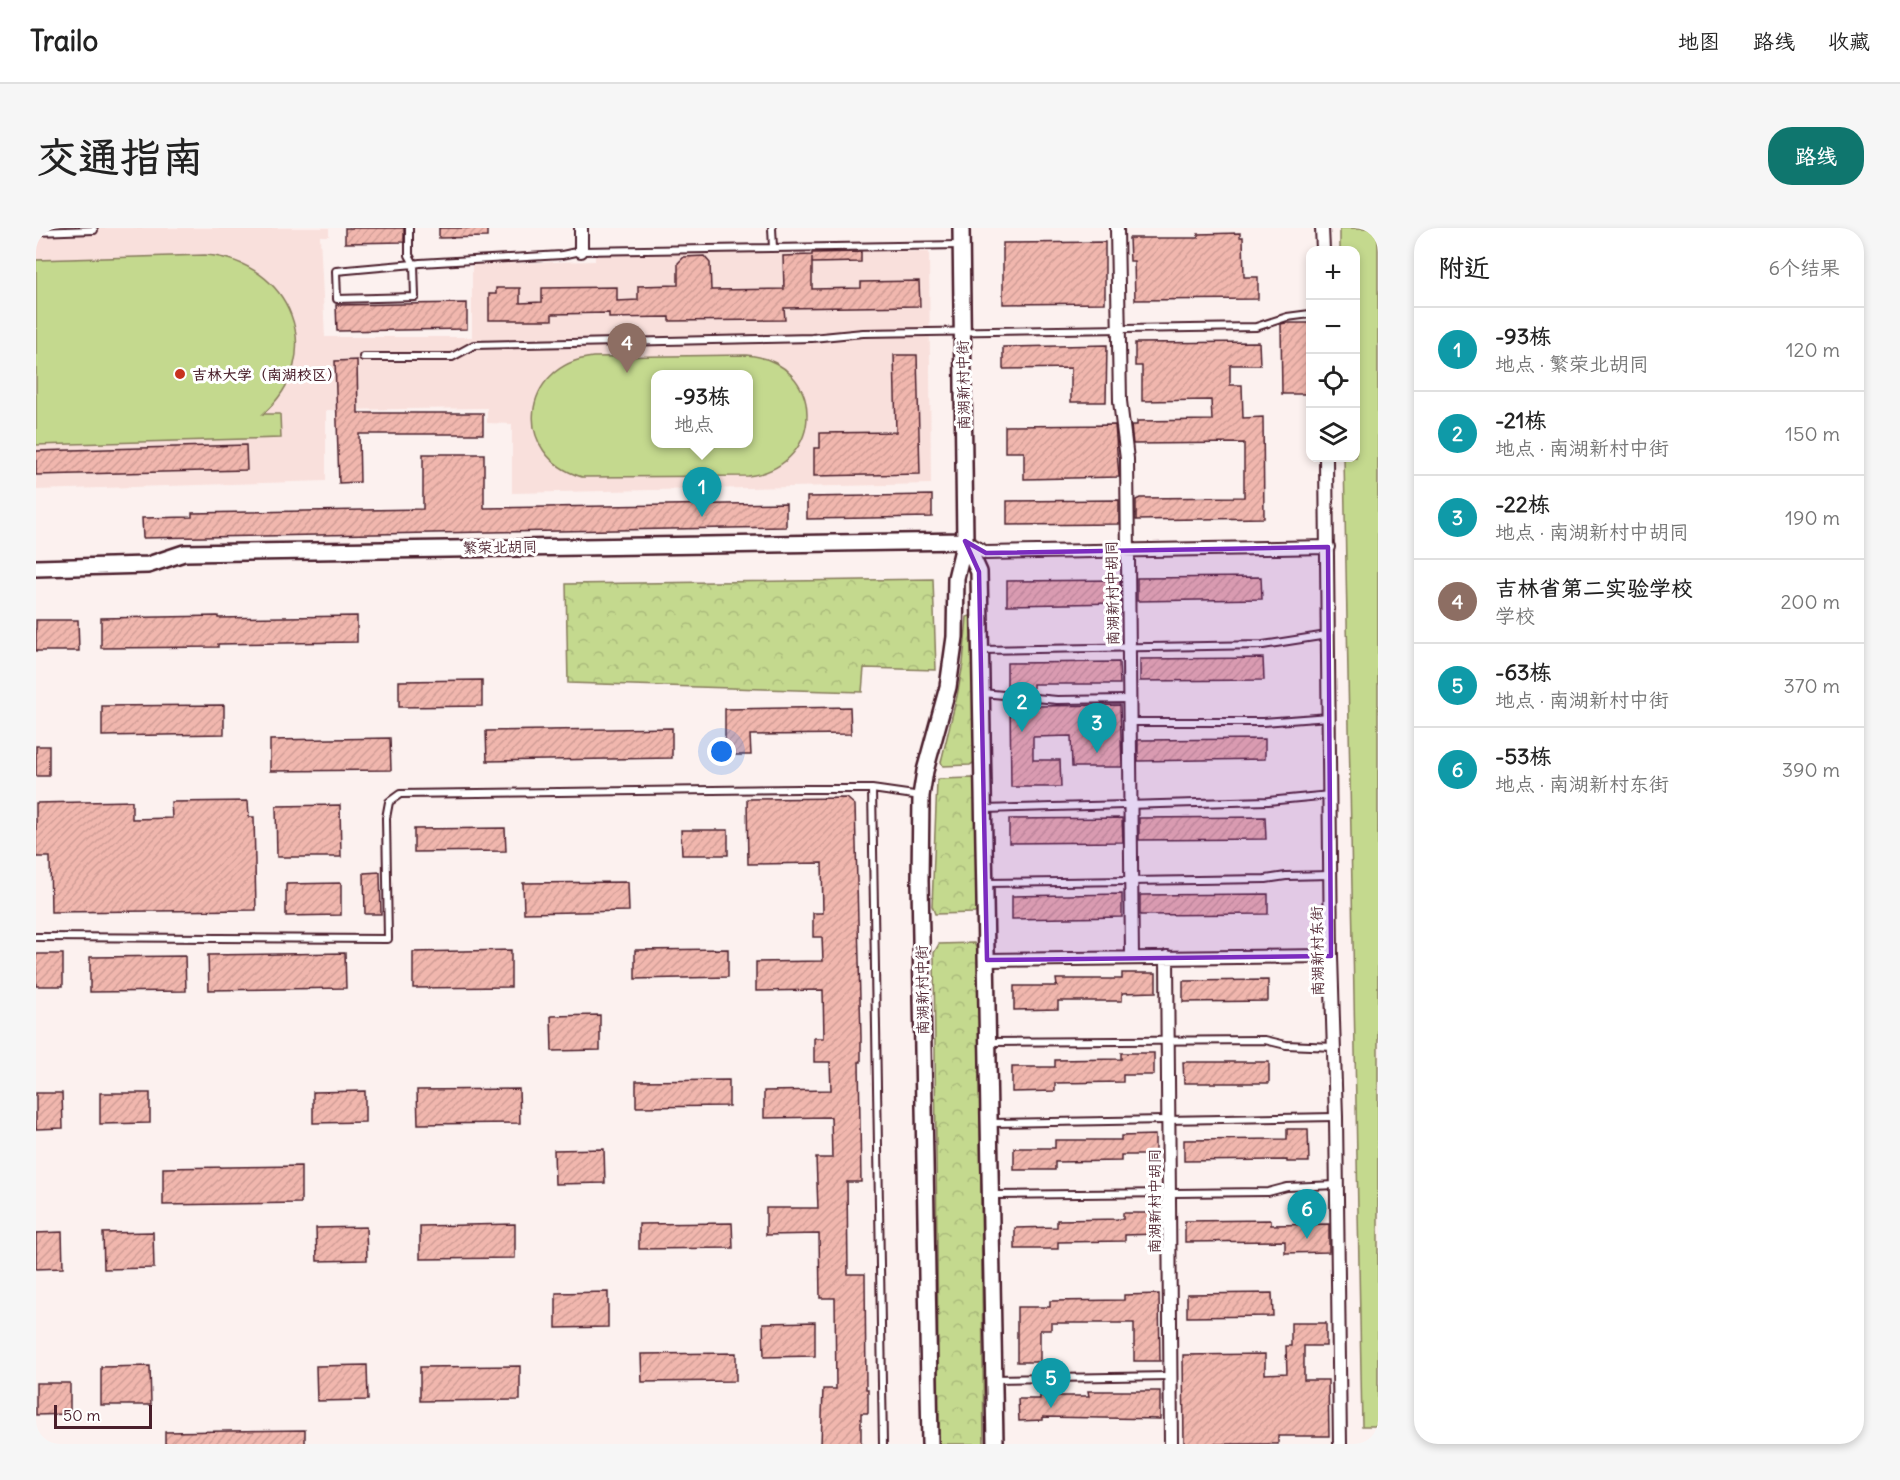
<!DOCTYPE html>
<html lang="zh">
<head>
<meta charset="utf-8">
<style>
  :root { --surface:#fff; --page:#f6f6f6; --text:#222; --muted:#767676; --line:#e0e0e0; --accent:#0f766e }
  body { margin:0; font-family:Delius,"LXGW WenKai TC",sans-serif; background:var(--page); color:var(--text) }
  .controls { position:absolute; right:18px; top:18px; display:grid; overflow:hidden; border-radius:12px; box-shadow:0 3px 9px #0003 }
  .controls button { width:54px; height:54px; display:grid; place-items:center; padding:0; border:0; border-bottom:2px solid var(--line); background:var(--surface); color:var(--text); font:30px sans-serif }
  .scale { position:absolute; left:18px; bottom:15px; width:98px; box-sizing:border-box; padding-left:6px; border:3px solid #4a1f2b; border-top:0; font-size:16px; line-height:21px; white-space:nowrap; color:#4a1f2b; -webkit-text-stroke:4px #fff; paint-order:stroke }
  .you { position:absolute; left:686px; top:524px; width:21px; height:21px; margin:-15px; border:4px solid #fff; border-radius:50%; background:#1a73e8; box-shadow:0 0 0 9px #1a73e833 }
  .badge { display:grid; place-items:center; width:39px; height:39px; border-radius:50%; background:var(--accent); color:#fff; font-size:20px; font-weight:700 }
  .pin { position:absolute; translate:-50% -50px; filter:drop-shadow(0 2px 3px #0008) }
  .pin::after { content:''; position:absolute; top:32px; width:21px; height:18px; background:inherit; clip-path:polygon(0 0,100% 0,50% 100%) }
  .popup { position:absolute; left:615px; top:142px; width:102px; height:78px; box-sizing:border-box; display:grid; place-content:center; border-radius:12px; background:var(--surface); filter:drop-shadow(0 2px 4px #0005); font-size:20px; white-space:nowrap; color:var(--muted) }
  .popup b { font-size:22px; color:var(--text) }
  .popup::after { content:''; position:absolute; left:50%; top:100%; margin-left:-12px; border:12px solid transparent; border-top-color:var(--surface) }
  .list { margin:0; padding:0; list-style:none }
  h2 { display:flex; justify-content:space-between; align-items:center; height:78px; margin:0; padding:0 24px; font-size:26px }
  h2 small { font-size:20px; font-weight:400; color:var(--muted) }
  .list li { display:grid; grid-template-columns:39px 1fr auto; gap:18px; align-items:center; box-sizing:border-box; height:84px; padding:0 24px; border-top:2px solid var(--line) }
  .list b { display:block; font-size:22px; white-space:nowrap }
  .list p { margin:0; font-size:20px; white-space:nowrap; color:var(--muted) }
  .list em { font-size:20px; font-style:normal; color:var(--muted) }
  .icon { flex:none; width:33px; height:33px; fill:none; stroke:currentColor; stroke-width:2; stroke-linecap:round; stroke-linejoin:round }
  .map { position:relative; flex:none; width:1342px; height:1216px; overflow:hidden; border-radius:24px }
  header { display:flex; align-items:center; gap:36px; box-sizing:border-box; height:84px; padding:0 30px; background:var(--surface); border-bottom:2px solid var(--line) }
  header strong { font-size:28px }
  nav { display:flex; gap:33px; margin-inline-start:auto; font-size:21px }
  .intro { display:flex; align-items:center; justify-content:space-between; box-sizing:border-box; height:144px; padding:0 36px }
  h1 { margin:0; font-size:42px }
  .button { padding:15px 27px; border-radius:24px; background:var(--accent); color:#fff; font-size:21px; font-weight:700 }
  main { display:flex; gap:36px; padding:0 36px }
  aside { flex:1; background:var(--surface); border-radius:24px; box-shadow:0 3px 9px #0003 }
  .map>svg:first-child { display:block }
  .built { fill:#f9e0dc; fill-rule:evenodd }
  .forest { fill:url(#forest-crowns); stroke:#877c5c; stroke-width:1.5 }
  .park { fill:#c4d98e; stroke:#877c5c; stroke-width:1.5; fill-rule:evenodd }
  .building { fill:url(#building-hatch); stroke:#4a1f2b; stroke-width:1.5 }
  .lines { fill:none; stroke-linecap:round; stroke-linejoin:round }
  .service-casing { stroke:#4a1f2b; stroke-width:10 }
  .minor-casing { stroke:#4a1f2b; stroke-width:16 }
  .tertiary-casing { stroke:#4a1f2b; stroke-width:20 }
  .service { stroke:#fff; stroke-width:6 }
  .minor { stroke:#fff; stroke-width:12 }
  .tertiary { stroke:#fff; stroke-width:15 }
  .marked { fill:#7b2cbf; fill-opacity:0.2; stroke:#7b2cbf; stroke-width:4.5; stroke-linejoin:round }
  .poi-dot { fill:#c8321e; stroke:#fff; stroke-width:2 }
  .labels { text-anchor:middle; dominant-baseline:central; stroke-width:6; stroke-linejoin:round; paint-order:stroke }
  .poi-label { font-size:15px; font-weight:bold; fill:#4a1f2b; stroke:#fff; text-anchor:start }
  .street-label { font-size:15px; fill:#4a1f2b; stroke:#fff }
</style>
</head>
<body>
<header>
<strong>Trailo</strong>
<nav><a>地图</a><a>路线</a><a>收藏</a></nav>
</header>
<div class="intro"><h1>交通指南</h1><a class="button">路线</a></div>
<main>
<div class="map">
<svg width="1342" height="1216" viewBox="0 0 1342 1216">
  <defs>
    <pattern id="forest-crowns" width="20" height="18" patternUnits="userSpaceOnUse" patternTransform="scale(1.5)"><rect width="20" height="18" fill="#c4d98e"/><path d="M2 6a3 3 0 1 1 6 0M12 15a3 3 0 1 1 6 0" fill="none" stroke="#aaba7b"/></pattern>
    <pattern id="building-hatch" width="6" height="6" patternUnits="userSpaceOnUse" patternTransform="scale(1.5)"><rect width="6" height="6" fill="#f1b7ae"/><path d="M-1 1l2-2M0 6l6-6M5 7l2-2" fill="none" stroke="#d09d96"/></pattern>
  </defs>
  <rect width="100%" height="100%" fill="#fcf1ef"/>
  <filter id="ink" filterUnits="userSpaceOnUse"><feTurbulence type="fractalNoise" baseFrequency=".0167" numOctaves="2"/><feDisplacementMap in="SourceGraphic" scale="12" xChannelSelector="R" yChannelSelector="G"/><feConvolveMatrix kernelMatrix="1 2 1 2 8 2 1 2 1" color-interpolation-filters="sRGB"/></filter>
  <g filter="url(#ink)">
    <!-- built -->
    <path class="built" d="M0,0H293V8H284L289,109H436V36L559,33V25L832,22L893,24L895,256L476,265V196L451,195V180L290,182V253L0,262ZM620,146H712V216H620Z"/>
    <!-- forest -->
    <path class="forest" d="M897,351L900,442L828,440L826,464L532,455L530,356Z
      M934,388L937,390L939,534L934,537L907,538L905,534L921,468L927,436L931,389Z
      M936,550L940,552L942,682L939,685L899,686L896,678L901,554L903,551Z
      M938,715L942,724L948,1216H903L898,725L903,716Z"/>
    <!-- park -->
    <path class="park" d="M1304,0H1342V1198H1326L1308,230H1320V22H1304Z
      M169,27C255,33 293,128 227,186H244L245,210L0,217V32Z
      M710,127C790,133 792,238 712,248L546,249C475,228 484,137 557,129ZM620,146H712V216H620Z"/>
    <!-- building -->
    <path class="building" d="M309,0H368V14L309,15Z
      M403,0H451V9L403,10Z
      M1204,5V9H1207L1208,49H1222V71L1099,72L1098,33H1094L1093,10H1162V6Z
      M1069,14V75L967,76V15Z
      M825,24V34L776,35V29V61L825,60V54L883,53L884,78L748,80L749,92L633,93V89L573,90V85L516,86V92H453V66H460V60H484V75L506,74V60L581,59V73L602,72V58L642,57V35L648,29L668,28L674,35L675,62L748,61L747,28L776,27V25Z
      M431,75V101L301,103L300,77Z
      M1250,95H1274L1275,166H1246L1245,96Z
      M1223,114L1224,137H1194V157H1206L1207,190L1227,189L1228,290L1100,292V272L1104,270L1208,269V215L1097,216L1095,197H1101V193L1176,192L1175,172L1106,173V138H1099V115Z
      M1071,117L1070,174H1035V140L967,141V119Z
      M858,127H881L884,246L778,248V220H784V205L860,204Z
      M321,132L322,185H447V206H323L324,254L303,255L299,133Z
      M1079,197L1083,249L988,251V224H969V198Z
      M210,217L211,242L0,247V223Z
      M387,226H448V280L750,275V299L107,310L106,290L156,289V285L387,281Z
      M896,267V289L771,291V269Z
      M1083,272V296L971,297V273Z
      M1225,349L1226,371L1101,373V350Z
      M1084,352V375L971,377V353Z
      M182,388V390L321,388V414L182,416V419L65,420V390Z
      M0,392H42L43,423H0Z
      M1227,430L1228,452L1104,453V431Z
      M1083,434L1084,456H997V464L974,462V457H971V435Z
      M446,452V478L363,479V453Z
      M974,473L997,475V478L1084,477L1086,539H1036L1035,508L997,509V532H1024L1025,559H975Z
      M188,477V506L66,508V478Z
      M814,479L815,506L714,507L715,527H689V481Z
      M636,500V530L451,533L450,503Z
      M354,510L355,542L234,543V512Z
      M1229,511V531L1102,533V512Z
      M0,518H13V548H0Z
      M811,570L819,577L825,809V834H823L825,954H811L812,1046H829L830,1161H832V1185H825V1216H785L787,1161H800L799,1070H784L783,1006L730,1007V980H782L780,930H796L795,889L728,890V863L795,862L794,834H778V810H788L787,762L720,763V734L787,733L786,709H777V685H787L786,635L712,636L711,571Z
      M96,573V591L136,590L135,574L212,573L213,589H218L220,682L15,684L14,629H0V575Z
      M304,577L305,629H241L240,578Z
      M1229,589L1230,611L1103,612V590Z
      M1086,590L1087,614L973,615V591Z
      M469,600L470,623L378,624V601Z
      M645,602H692V627H646Z
      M344,644L345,686H329L328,645Z
      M592,654L593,683L488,685L487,655Z
      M305,655V687L250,688V656Z
      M1086,666V689L976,691V668Z
      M1232,666V686L1104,687V667Z
      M692,721V749L599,751V722Z
      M475,722V759L377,760V724Z
      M309,725L310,760L173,762L172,727Z
      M0,726H27V758H0Z
      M149,728L150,763L54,764V729Z
      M1086,745H1120V764L1086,765V773H1022V781L978,782V758H1021L1020,751H1086Z
      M1232,752V773L1147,774V753Z
      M564,787V822L516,823L515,788Z
      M1085,825H1118V847H1087V854L1019,855V863L976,864V839H1019V832L1085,831Z
      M1147,834H1233V855H1148Z
      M693,852V878L600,879V853Z
      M483,861L484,895L382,896L381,862Z
      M329,863V894L277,895V864Z
      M0,865H26L27,900L0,901Z
      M64,865H114V895L64,896Z
      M1251,901H1272L1273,934H1251V932L1148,933V912L1251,911Z
      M1119,907V927H1085V933L1019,934V942H978V920H1019V912H1085V908Z
      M568,921L569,955L519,956L518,922Z
      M265,938V975L127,977V940Z
      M1087,985H1121V1006L1089,1007V1013L1022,1014V1021H979V1000L1021,999V992L1087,991Z
      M1235,992V997L1293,996V1024L1249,1025V1013L1149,1014V993Z
      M696,995L697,1020L603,1021V996Z
      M479,996V1030L384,1031V998Z
      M330,999L331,1032L281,1033L280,1000Z
      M26,1004L27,1040L0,1041V1005Z
      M117,1004L118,1040L68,1041L67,1005Z
      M572,1064V1099L520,1100V1065Z
      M1236,1065L1237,1088L1151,1089V1066Z
      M1123,1066L1124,1133H1098V1095H1015V1102H1004V1134H981V1079H1014V1073L1088,1072V1067Z
      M779,1094V1128L728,1129L727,1095Z
      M1255,1095H1290V1118H1268V1152H1292L1293,1208H1242V1216H1148L1147,1127L1229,1126V1146L1251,1145L1250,1118H1255Z
      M700,1125V1153L606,1154L605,1126Z
      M331,1137L332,1172L281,1173L280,1138Z
      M114,1138L115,1177H65V1139Z
      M484,1138V1172L384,1173V1139Z
      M0,1155H34V1186L0,1187Z
      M1052,1163H1124V1191L1007,1189V1192L983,1193L982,1171H1004V1168H1053Z
      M269,1202V1216H129V1204Z"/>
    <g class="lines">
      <!-- service casing -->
      <g class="service-casing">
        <path id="service" d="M373,0V27L378,36L379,69L301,71L300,43L378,36L384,35L526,27L545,23L925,17
          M736,0L737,20
          M0,4L58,2
          M327,129H416L438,117L776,110L827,105L1220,99L1251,89L1274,86
          M945,422L1227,417L1291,407
          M946,465L1021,472L1093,471
          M1094,494H1227L1293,489
          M836,561L847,1216
          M949,581L1232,573L1294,567
          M950,655L1230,651L1250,648L1294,647
          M0,709L352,711L350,590L353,574L364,566L762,561H836L885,568
          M953,814L1229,812L1250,817L1298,819
          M954,895L1300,889
          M955,967L1232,964L1251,959L1301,957
          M958,1151L1134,1148"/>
      </g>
      <!-- minor casing -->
      <g class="minor-casing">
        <path id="minor" d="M545,0V23
          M1081,0L1084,173L1091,231L1096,729
          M1286,0L1287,22
          M1290,230L1295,728L1300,889L1304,1216
          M929,313L950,325L1292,319
          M1131,729L1135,1216
          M951,732L1295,728"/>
      </g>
      <!-- tertiary casing -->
      <g class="tertiary-casing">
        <path id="tertiary" d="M929,313L943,344L959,1216
          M0,340L112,337L148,325L929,313
          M894,1216L884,653L885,568L889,543L912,459L919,409L920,350L929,313L925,0"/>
      </g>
      <!-- service -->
      <use href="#service" class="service"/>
      <!-- minor -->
      <use href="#minor" class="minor"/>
      <!-- tertiary -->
      <use href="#tertiary" class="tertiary"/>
    </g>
  </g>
  <!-- marked area -->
  <path class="marked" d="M929,313L950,325L1292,319L1295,728L951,732L943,344Z"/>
  <!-- markers -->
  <circle class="poi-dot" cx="144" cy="146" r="6"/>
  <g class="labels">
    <!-- poi labels -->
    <g class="poi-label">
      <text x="156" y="146">吉林大学（南湖校区）</text>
    </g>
    <!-- street labels -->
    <g class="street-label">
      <text transform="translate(927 157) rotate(-91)">南湖新村中街</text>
      <text transform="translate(464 319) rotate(-1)">繁荣北胡同</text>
      <text transform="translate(1076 365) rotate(-91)">南湖新村中胡同</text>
      <text transform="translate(1281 723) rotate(-91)">南湖新村东街</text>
      <text transform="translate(886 762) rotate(-91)">南湖新村中街</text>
      <text transform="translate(1118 973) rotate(-90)">南湖新村中胡同</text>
    </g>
  </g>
</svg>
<div class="controls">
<button>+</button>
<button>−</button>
<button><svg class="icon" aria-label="locate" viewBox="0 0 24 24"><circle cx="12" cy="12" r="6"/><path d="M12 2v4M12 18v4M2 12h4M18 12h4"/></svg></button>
<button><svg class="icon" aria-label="layers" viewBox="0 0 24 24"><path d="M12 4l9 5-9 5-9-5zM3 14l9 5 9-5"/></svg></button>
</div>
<div class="scale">50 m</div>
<div class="you"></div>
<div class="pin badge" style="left:666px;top:289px;background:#0f9aa8">1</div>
<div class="popup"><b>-93栋</b>地点</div>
<div class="pin badge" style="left:986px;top:504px;background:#0f9aa8">2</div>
<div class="pin badge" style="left:1061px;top:525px;background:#0f9aa8">3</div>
<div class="pin badge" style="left:591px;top:145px;background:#8d6e63">4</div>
<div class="pin badge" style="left:1015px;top:1180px;background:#0f9aa8">5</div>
<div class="pin badge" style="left:1271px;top:1011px;background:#0f9aa8">6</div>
</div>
<aside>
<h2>附近<small>6个结果</small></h2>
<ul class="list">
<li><span class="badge" style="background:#0f9aa8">1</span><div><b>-93栋</b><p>地点 · 繁荣北胡同</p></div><em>120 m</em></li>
<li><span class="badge" style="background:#0f9aa8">2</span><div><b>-21栋</b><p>地点 · 南湖新村中街</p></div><em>150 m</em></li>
<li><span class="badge" style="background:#0f9aa8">3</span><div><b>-22栋</b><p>地点 · 南湖新村中胡同</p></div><em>190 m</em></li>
<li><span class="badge" style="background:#8d6e63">4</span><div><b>吉林省第二实验学校</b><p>学校</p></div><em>200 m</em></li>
<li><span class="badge" style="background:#0f9aa8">5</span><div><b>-63栋</b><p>地点 · 南湖新村中街</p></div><em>370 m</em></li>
<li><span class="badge" style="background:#0f9aa8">6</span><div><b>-53栋</b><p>地点 · 南湖新村东街</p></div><em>390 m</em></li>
</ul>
</aside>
</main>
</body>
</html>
